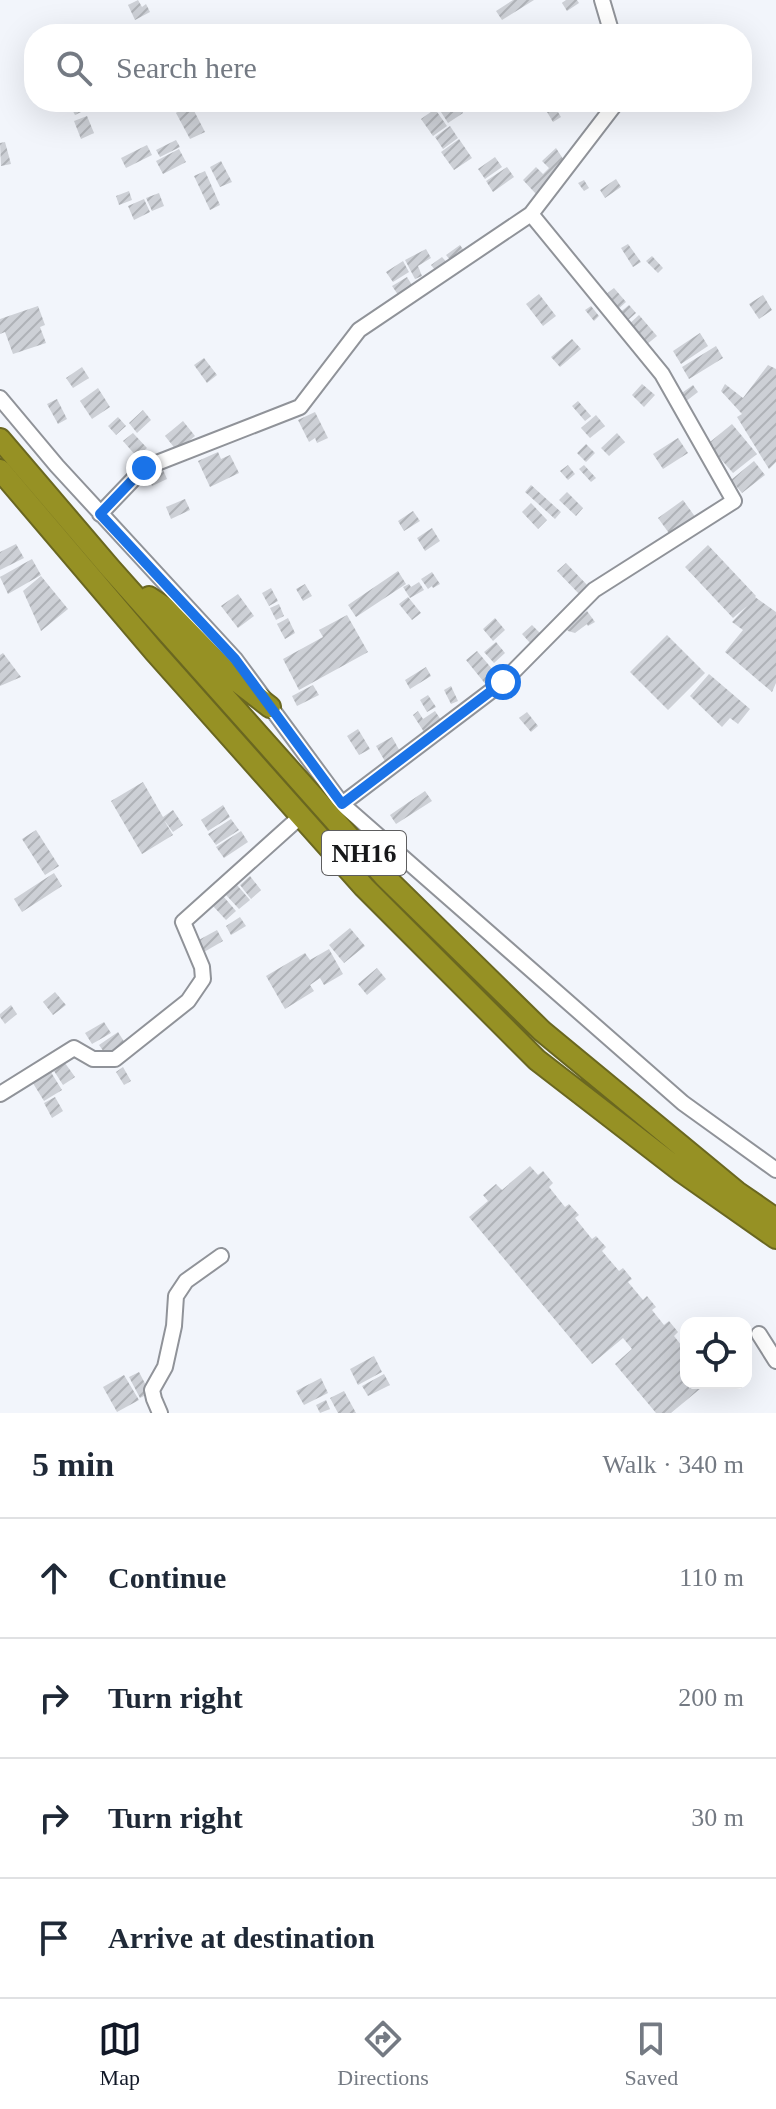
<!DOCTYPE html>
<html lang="en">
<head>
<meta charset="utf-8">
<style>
  :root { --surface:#fff; --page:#f6f6f7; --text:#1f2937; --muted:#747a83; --line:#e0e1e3; --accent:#111827 }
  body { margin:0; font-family:"Times New Roman",serif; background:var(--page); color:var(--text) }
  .controls { position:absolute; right:24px; bottom:24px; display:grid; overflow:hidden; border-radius:16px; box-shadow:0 8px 32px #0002 }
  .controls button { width:72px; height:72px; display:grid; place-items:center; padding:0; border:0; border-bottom:2px solid var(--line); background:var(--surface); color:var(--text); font:40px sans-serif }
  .stop { position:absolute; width:24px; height:24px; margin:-18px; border:6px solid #1a73e8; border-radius:50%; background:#fff }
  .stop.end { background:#1a73e8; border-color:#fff; box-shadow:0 2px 8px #0008 }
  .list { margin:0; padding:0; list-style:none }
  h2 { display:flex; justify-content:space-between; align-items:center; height:104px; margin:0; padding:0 32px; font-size:34px }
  h2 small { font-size:26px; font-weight:400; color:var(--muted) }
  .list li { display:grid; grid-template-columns:52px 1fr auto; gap:24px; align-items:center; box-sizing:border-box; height:120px; padding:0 32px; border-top:2px solid var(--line) }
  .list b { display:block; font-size:30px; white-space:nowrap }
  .list em { font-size:26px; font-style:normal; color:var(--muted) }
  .icon { flex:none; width:44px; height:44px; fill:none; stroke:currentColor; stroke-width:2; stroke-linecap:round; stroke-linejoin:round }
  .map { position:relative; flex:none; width:776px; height:1413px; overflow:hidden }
  .search { position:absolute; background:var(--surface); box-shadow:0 8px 32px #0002; left:24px; right:24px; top:24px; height:88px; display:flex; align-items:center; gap:20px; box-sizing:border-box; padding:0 28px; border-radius:32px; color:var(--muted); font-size:30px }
  .sheet { height:584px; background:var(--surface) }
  nav { display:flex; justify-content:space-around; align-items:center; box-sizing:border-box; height:112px; border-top:2px solid var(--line); background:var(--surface); font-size:22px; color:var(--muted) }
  nav a { display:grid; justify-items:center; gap:4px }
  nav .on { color:var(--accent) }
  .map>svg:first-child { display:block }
  .building { fill:url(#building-hatch) }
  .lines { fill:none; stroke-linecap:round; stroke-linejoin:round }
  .minor-casing { stroke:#909399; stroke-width:18 }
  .highway-casing { stroke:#6a6720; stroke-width:24 }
  .minor { stroke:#fff; stroke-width:14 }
  .highway { stroke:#969124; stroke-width:20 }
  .route { stroke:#1a73e8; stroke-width:10 }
  .labels { text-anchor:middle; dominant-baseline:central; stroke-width:6; stroke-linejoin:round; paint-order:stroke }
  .shield { fill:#fff; stroke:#5d5d5f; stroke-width:2 }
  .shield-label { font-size:26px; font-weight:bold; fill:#17181a }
</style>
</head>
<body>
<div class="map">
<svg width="776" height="1413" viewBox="0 0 776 1413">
  <defs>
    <pattern id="building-hatch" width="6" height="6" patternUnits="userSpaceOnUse" patternTransform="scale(2)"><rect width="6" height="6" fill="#cdd0d6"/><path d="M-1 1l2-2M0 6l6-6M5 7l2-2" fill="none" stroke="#afb2b7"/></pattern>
  </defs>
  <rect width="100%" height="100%" fill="#f2f5fb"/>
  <!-- building -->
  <path class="building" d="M138,0L142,7L146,4L150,12L135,20L128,5Z
    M513,0H534L502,20L496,11Z
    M566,0H577L579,3L567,11L562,3Z
    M68,102H81L85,110L75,115Z
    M171,102H190L176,110Z
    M456,102L463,113L448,123L441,112Z
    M541,102H552L561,117L553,122Z
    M191,105L205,132L190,139L176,113Z
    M435,109L447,126L433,136L421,119Z
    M87,116L94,133L81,139L74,121Z
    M450,126L458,138L443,149L435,137Z
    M459,139L472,158L454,170L441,152Z
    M176,140L180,147L160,157L156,150Z
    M5,142L11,164L1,166L0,143Z
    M147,145L152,155L126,168L121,158Z
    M556,148L567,165L536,194L523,180L536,167L543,174L549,168L542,161Z
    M179,149L186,162L163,174L156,161Z
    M495,157L502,167L485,179L478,169Z
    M221,161L232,182L220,187L210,167Z
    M507,167L514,177L493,192L486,181Z
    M205,171L220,205L210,210L194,176Z
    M616,179L621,187L605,198L600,190Z
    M584,180L589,188L584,191L578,183Z
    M129,191L132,200L119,205L116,196Z
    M159,193L164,206L152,211L146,198Z
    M144,199L150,212L134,220L128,206Z
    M628,244L641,262L633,267L621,248Z
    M460,245L467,255L454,265L446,255Z
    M426,249L431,258L418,266L422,276L415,279L405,260Z
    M652,256L663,268L658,273L646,261Z
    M442,257L450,266L439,275L431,265Z
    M403,261L409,272L393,282L386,272Z
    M407,277L415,290L401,299L392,286Z
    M614,288L626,302L616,311L604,296Z
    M539,294L556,316L543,326L526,304Z
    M763,295L772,310L759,319L749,304Z
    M629,305L636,313L626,322L618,314Z
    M38,306L45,325L40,327L46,343L13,354L5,332L0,334V319Z
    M591,306L599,316L594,321L585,310Z
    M639,315L657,336L646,345L628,325Z
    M700,333L708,346L681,364L673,351Z
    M572,339L581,349L560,367L551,357Z
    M716,346L723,358L689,379L682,367Z
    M204,358L217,375L207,383L194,365Z
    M768,365L776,369V462L769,469L737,417L742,414L721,391L725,384L743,398Z
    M82,367L89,378L73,388L66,378Z
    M642,384L655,395L644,407L632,395Z
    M693,385L698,392L685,402L679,395Z
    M98,388L110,407L92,419L80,401Z
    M57,399L67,419L58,424L47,404Z
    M578,401L591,416L585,421L572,406Z
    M143,410L151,420L137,433L129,423Z
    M315,412L328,438L317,443L315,438L309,442L298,420Z
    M596,415L605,426L590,438L581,428Z
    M118,417L126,426L116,435L108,426Z
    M183,421L195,436L177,451L165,436Z
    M732,424L757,454L733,473L712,449L714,447L710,442Z
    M133,433L147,448L137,457L123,441Z
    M617,433L625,442L609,456L601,448Z
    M678,438L688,453L663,469L653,454Z
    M586,444L595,453L586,462L577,453Z
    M218,452L221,459L230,455L239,473L210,487L198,461Z
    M754,461L765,475L742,493L731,480Z
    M161,465L167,479L152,486L146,472Z
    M568,465L575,474L568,480L560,471Z
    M584,465L596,478L591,482L579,469Z
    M531,485L561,512L555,519L525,492Z
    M567,492L583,508L576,516L559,500Z
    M185,499L190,510L171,519L166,507Z
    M683,500L696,518L671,536L658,518Z
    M531,503L547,520L538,529L522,512Z
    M413,511L420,521L404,531L398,521Z
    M432,528L440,541L425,551L417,538Z
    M16,544L24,558L0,570V552Z
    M708,545L756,596L755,597L776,612V683L772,692L725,652L743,630L732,622L747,606L733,618L685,567Z
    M32,559L41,575L8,594L0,577Z
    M566,563L590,588L581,596L557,571Z
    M398,571L406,584L356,617L348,605Z
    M432,572L440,584L433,588L432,586L428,589L421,579Z
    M41,576L68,609L41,631L23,591Z
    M419,582L424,590L410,598L403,587L409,584L411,587Z
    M305,584L312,596L303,601L296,589Z
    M271,588L278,601L269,606L262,593Z
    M238,594L254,616L238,628L221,606Z
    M408,597L421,613L412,620L399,604Z
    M279,604L284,616L276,620L270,608Z
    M587,611L595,622L588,626L587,624L575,633L568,631L565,627Z
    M347,615L368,652L299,690L283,659L323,637L319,630Z
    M288,618L295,633L285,639L277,624Z
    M495,618L505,630L493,641L483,629Z
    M532,625L541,634L531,644L522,634Z
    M667,635L705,673L668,710L630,672Z
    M496,642L505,653L494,663L484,652Z
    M477,651L498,676L487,686L466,660Z
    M3,653L21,677L0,686V655Z
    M426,667L431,676L410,689L405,680Z
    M709,674L750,709L738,724L730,718L722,727L690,696Z
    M313,685L319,695L297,706L292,696Z
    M451,686L458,701L451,704L444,690Z
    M428,695L436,707L427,712L420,700Z
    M418,711L423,719L435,711L441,720L424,732L413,715Z
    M527,712L538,726L531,732L519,718Z
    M358,729L370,749L359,755L347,736Z
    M392,737L402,755L386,763L376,746Z
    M143,782L163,817L173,810L183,825L173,832L164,820L173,835L142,854L111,801Z
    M425,791L432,801L396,824L390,815Z
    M223,805L230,817L208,831L201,820Z
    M231,819L239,830L216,845L208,834Z
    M36,830L59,866L45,875L22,839Z
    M241,831L248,842L224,858L216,847Z
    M54,873L62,886L22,912L14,899Z
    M250,876L261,890L251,899L240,885Z
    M237,885L250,900L239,909L226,895Z
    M223,896L236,911L226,920L212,905Z
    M240,917L246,926L231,935L226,926Z
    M350,928L365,946L344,963L329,945Z
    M217,930L223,941L204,952L197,941Z
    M329,949L343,974L324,985L320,978L310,985L314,991L285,1009L266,976L305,953L310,960Z
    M377,968L386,979L367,995L358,984Z
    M55,992L66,1005L53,1015L43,1002Z
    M11,1005L17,1014L5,1024L0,1017V1014Z
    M104,1022L111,1033L92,1044L85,1033Z
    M118,1032L125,1043L106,1055L99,1045Z
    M65,1063L75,1077L63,1085L54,1071Z
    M123,1067L131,1081L124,1085L116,1072Z
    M49,1069L62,1090L44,1101L31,1080Z
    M55,1097L63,1111L52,1118L44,1103Z
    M530,1166L538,1175L543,1171L553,1183L549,1187L565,1207L569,1204L579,1215L575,1218L592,1239L596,1236L606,1247L602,1251L619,1271L623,1268L632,1279L628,1282L643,1300L647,1296L656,1307L652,1310L664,1325L669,1321L678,1332L674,1336L686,1351V1383H707L671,1413H656L615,1364L632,1349L623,1338L592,1364L469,1217L488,1201L483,1195L496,1184L502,1190Z
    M374,1356L382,1372L358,1385L350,1369Z
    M139,1372L150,1393L140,1398L129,1377Z
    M384,1374L390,1385L368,1396L362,1386Z
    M124,1375L139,1400L117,1412L103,1387Z
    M321,1378L328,1393L304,1405L296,1391Z
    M344,1391L356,1413H338L330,1398Z
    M326,1400L330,1409L320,1413L316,1405Z"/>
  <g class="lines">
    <!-- minor casing -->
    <g class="minor-casing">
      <path id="minor" d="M602,0L612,34
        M531,214L613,107L614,102
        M0,398L57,466L235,659L342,804L683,1103L776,1170
        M100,514L144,468L300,407L359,330L531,214L662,374L734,501L594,590L503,682L342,804
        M0,1094L74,1048L93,1059H115L188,1001L203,979L202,967L183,922L301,816
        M759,1334L776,1361
        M160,1413L154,1399L152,1390L165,1367L174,1326L176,1296L186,1281L221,1256"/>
    </g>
    <!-- highway casing -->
    <g class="highway-casing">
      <path id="highway" d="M0,439L110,568L385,877L542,1031L737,1192L776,1219
        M0,470L154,651L364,887L537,1060L682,1172L776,1238
        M149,597L164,607L234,679L270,707"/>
    </g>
    <!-- minor -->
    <use href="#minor" class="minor"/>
    <!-- highway -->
    <use href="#highway" class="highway"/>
  </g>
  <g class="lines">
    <!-- route -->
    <path class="route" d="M144,468L100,514L235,659L342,804L503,682"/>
  </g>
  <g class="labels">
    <!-- shield labels -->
    <rect class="shield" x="322" y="831" width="84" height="44" rx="6"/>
    <g class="shield-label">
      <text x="364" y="853">NH16</text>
    </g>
  </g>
</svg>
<div class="controls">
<button><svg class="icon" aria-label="locate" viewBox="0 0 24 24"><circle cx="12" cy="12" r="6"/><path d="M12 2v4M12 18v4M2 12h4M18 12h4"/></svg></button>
</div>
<div class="stop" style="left:503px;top:682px"></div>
<div class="stop end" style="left:144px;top:468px"></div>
<div class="search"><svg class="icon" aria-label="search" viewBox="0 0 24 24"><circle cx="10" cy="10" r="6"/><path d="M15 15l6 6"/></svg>Search here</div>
</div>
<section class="sheet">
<h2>5 min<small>Walk · 340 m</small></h2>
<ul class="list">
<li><svg class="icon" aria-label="ahead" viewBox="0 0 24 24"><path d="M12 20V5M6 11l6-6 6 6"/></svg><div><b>Continue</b></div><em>110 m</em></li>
<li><svg class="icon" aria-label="right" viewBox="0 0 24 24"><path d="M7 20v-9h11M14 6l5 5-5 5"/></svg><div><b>Turn right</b></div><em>200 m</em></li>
<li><svg class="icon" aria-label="right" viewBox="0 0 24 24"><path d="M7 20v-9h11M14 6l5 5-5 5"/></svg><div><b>Turn right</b></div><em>30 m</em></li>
<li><svg class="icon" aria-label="arrive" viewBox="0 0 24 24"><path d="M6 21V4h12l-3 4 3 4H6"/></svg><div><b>Arrive at destination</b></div></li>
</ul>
</section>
<nav>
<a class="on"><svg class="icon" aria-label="map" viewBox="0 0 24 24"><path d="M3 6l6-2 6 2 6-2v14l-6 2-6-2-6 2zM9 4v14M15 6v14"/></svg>Map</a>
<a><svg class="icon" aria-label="directions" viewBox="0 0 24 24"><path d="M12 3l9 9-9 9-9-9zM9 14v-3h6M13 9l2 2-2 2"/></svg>Directions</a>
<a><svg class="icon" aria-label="saved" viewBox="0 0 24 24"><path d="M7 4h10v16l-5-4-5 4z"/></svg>Saved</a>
</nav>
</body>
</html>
